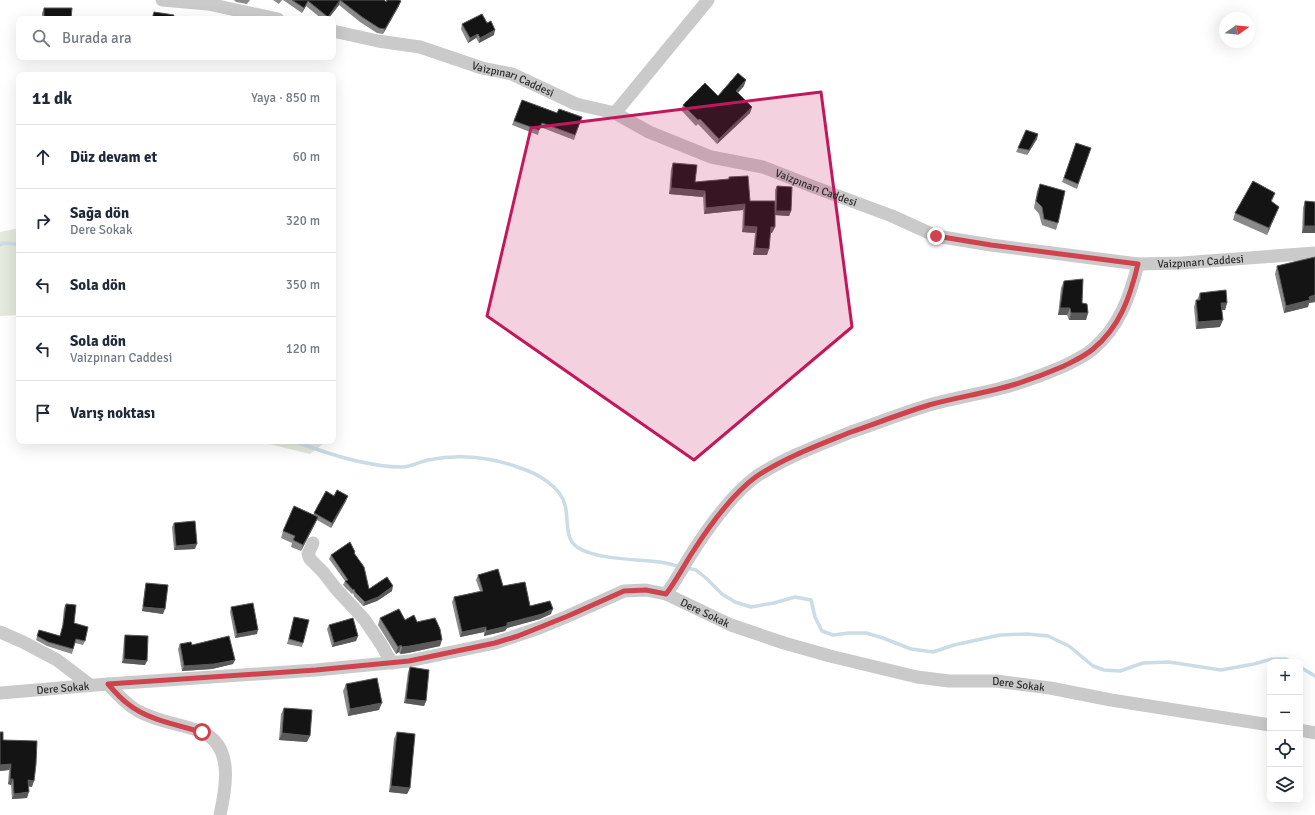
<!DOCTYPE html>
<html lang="tr">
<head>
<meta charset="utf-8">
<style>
  :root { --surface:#fff; --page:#f6f6f7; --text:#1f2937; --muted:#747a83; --line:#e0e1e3 }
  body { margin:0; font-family:Signika,sans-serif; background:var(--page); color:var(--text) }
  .controls { position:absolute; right:12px; bottom:12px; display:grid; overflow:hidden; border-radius:8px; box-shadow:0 4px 16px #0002 }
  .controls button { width:36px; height:36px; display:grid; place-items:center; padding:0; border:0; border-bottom:1px solid var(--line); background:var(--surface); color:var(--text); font:20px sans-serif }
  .compass { position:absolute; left:1219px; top:12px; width:36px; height:36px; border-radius:50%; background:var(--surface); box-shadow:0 4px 16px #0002; rotate:76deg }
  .stop { position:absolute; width:12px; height:12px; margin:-9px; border:3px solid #d0434e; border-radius:50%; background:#fff }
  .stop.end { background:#d0434e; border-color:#fff; box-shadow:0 1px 4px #0008 }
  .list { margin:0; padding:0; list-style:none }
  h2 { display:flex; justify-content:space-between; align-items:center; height:52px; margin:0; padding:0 16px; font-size:17px }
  h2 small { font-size:13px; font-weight:400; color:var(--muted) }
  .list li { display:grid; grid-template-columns:26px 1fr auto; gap:12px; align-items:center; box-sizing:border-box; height:64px; padding:0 16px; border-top:1px solid var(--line) }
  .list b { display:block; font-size:15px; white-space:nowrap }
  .list p { margin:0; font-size:13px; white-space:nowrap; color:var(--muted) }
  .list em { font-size:13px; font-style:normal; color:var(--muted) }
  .icon { flex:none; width:22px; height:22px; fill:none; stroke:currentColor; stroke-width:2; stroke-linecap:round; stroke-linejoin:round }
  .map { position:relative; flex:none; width:1315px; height:815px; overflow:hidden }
  .search { position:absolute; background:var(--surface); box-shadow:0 4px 16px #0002; left:16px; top:16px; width:320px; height:44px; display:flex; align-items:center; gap:10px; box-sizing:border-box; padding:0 14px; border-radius:8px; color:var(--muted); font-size:15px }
  .panel { position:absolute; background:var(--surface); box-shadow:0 4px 16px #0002; left:16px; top:72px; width:320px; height:372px; border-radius:8px }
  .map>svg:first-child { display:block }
  .green { fill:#e3e9dc }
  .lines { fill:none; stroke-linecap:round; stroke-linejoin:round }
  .stream { stroke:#cadce6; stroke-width:3.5 }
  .minor { stroke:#cacaca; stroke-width:13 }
  .wall { fill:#8a8a8a }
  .shaded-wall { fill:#5a5a5a }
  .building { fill:#141414; stroke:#5a5a5a }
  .route { stroke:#d0434e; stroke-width:5 }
  .marked { fill:#c2185b; fill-opacity:0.2; stroke:#c2185b; stroke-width:3; stroke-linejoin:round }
  .labels { text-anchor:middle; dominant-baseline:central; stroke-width:4; stroke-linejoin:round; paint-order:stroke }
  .street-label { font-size:11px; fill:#2d2d2d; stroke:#fff }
</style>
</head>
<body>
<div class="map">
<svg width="1315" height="815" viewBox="0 0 1315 815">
  <rect width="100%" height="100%" fill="#fff"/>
  <!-- green -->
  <path class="green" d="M19,228V315L0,316V232Z
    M257,441H327L310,454Z"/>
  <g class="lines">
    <!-- stream -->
    <path class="stream" d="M0,245L3,243L19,244
      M294,441C325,453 368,467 402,467C411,467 419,462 428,460C459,454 491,457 520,468C537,473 561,487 565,505C569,519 564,538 577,547C596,560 638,559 660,562C667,563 674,565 681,567
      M687,568L696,570L707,579L722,594L735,602L751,607L774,603L795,597L811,600L815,617L822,631L833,635L849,633H866L883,638L911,649L933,652L954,645L1000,635L1027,634L1048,636L1069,646L1093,666L1104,670L1120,671L1143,663L1169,662L1221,670L1254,664L1272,659H1286L1291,662
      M1300,667L1315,676"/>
    <!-- minor -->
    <g class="minor">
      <path d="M162,0L208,4L278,19"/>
      <path id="s1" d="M333,31L378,41L420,47L482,68L512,74L576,104L615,113L649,132L711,157L763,167L814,187L892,216L936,236L991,245L1138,264L1182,263L1315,253"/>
      <path d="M615,113L708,0"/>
      <path d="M313,543L308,554L310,559L323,572L337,590L364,619L381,644L392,663"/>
      <path d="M666,594C676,581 683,567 692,553C708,528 733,493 757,476C786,457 819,445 851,432C877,423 903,413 929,405C958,397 987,393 1016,384C1032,379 1048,373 1064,366C1074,361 1085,356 1093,349C1119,327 1130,297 1138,264"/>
      <path d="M0,632L23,642L57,660L90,685"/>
      <path d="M108,684C117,694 126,704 138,711C158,722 181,724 202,732C234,746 226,788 220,815"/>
      <path id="s2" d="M0,693L108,684L316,670L409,661L495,643L539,628L568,616L624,591L646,590L666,594L731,625L784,643L830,656L917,677L949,681H996L1019,684L1050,688L1111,700L1270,725"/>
      <path d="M1300,730L1315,733"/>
    </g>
  </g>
  <!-- wall -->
  <path class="wall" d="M234,0H250L247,4L236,2Z
    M273,0H282L279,4Z
    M283,0H384L386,2L399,6L383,34L377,33L360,22L339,5L328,19H322L306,6L302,13Z
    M44,8L71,19H42V13Z
    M462,24L494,35L479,43L476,38L468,43L461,29Z
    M744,86L738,93L752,107L750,113L717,144L698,124L696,126L681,110L683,105L718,96Z
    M522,100L557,113L582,117L574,140L540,127L538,135L512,125Z
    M1038,134L1037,139L1027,155L1016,152L1018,148Z
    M1076,143L1091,148L1077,189L1062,182Z
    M673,163L695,182L729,179V177L750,201H775V190L777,186L791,211L789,216L775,215V227L772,233H770L767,255H753L755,233L742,232L743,210L704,214L703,197L669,194L671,169Z
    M1040,184L1058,223L1056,230L1042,225L1039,214L1034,208L1037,191Z
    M1275,193L1272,201L1276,214L1267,235L1233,220L1235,213Z
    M1305,201L1315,202V233H1302L1303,208Z
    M1315,257V302L1309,303L1308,307L1284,313L1275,274L1277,266Z
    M1064,281L1082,303L1088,313L1086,320H1069L1067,315H1058L1061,288Z
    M1200,293L1227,303L1225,310H1222L1220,327L1196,329L1194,307L1196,300H1197Z
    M334,496L346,501L331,528L317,520L315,524L301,551L291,547L292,543L281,538L283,531L313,515L314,513Z
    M174,523L195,549L174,550L172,527Z
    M354,553L369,589L392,591L377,601L363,606L354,596L353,593L352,594L343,585L345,581L329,559L331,555Z
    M478,575L503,586L530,606L551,614L540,619L507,628L505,631L484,636V632L460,637L452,602L454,597L480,591L476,580Z
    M146,583L163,614L142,611L145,587Z
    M66,604L74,623L85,641L83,645L75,643L72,654L47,646L36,640L39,630L60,636L62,629L64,608Z
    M231,607L257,634L235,638L230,612Z
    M294,617L303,643L302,647L287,644Z
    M380,618L405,620L417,622L440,646L408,653L400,654L399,652L396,654L378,625Z
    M329,625L358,636L356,641L332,647L327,629Z
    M125,635L145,665L122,663L124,639Z
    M180,644L192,645L233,664L212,669L182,671L178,649Z
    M410,667L426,701L424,706L404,703L408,672Z
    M346,684L379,710L348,716L343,691Z
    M284,708L307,742L279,740L281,714Z
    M0,732L3,740L32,787L28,786L27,798L12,799L11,785L8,784L9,770L0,771Z
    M397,732L410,788L407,794L389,792L394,739Z"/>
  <!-- shaded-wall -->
  <path class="shaded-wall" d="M340,0L339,5L328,19H327L328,17Z
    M308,1L306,6L302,13L304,8Z
    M401,1L399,6L383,34L385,29Z
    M495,30L494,35L479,43L480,38Z
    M478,34L476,38L468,43L470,38Z
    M746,80L744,86L734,97L736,91Z
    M752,107L750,113L717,144L719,139Z
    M1038,134L1037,139L1027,155L1029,150Z
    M671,188L705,191L703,197L669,194Z
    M745,204L743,210L704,214L706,208Z
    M1279,207L1267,235L1269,228Z
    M776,211H791L789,216L774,215Z
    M744,226L757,227L755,233L742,232Z
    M1304,226H1315V233H1302Z
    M771,227H775L772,233H768Z
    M755,248L769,249L767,255H753Z
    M1315,295V302L1309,303L1308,307L1284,313L1286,306L1309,297Z
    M1221,303H1227L1225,310H1219Z
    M1060,308H1070L1067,315H1058Z
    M1071,313H1088L1086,320H1069Z
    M1223,320L1220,327L1196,329L1198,322Z
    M348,496L346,501L331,528L332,523Z
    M318,517L315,524L301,551L303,545Z
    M197,544L195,549L174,550L176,546Z
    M393,586L392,591L377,601L363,606L365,602Z
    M143,607L165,609L163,614L142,611Z
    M553,609L551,614L540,619L507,628L505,631L484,636L486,631L507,623Z
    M486,627L484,632L460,637L462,632Z
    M258,630L257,634L235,638L237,634Z
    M358,636L356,641L332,647L334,643Z
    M442,640L440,646L408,653L400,654L402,647Z
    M401,645L399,652L396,654L398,647Z
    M124,659L147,661L145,665L122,663Z
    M235,660L233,664L212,669L182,671L184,666Z
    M406,699L426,701L424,706L404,703Z
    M382,703L379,710L348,716L350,709Z
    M282,733L310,736L307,742L279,740Z
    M11,764L9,770L0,771V765Z
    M10,779H13L11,785L8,784Z
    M28,780L34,781L32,787L26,786Z
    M391,786L410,788L407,794L389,792Z
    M29,792L27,798L12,799L14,794Z"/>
  <!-- building -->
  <path class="building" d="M292,0H384L386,2L387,0H399L401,1L385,29L379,28L362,17L340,0L328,17L308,1L304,8Z
    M44,8H72L71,19H44Z
    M154,12L174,15L173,19H152Z
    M482,14L487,23L491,21L495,30L480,38L478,34L470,38L462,24Z
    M738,73L746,80L736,91L752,107L719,139L700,119L698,120L683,105L705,83L718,96Z
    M522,100L557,113L559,109L582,117L575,135L542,123L539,130L514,121Z
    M1026,130L1038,134L1029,150L1018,148Z
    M1076,143L1091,148L1078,184L1064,178Z
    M673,163L697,165L695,182L729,179V177L748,176L750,201H775V227H771L769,249L755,248L757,227L744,226L745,204L706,208L705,191L671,188Z
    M1253,181L1275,193L1271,201L1279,207L1269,228L1235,213Z
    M1040,184L1065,191L1058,223L1044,219L1042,207L1036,201Z
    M777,186L792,187L791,211H776Z
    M1305,201L1315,202V226H1304Z
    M1315,257V295L1309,297L1310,300L1286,306L1277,266Z
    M1083,279L1082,303L1087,304L1088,313H1071L1070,308H1060L1064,281Z
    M1226,290L1227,303H1221L1223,320L1198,322L1196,300H1200V293Z
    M337,490L348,496L332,523L314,513L326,491L334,496Z
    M294,506L318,517L303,545L293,540L295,536L283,531Z
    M195,521L197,544L176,546L174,523Z
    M350,542L355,552L354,553L364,567L369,589L387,577L393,586L378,597L365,602L355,592L354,589L353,590L345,581L348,580L331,555Z
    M498,569L503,586L525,582L530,606L550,601L553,609L542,614L507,623V626L486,631V627L462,632L454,597L483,591L478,575Z
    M146,583L168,585L165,609L143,607Z
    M253,603L258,630L237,634L231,607Z
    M66,604L76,605L74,623L88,627L85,641L76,639L73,649L48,642L37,636L39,630L60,636L63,625Z
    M399,609L405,620L414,615L417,622L435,618L440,629L442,640L410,646L402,647L401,645L398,647L380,618Z
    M294,617L309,620L303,643L289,639Z
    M353,618L358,636L334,643L329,625Z
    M125,635L148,636L147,661L124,659Z
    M229,636L235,660L214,664L184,666L180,644L191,642L192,645Z
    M410,667L429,670L426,701L406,699Z
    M377,678L382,703L350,709L346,684Z
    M284,708L312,710L310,736L282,733Z
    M0,732H3V740L37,741L36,764L34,781L28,780L29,792L14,794L13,779H10L11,764L0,765Z
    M397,732L415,734L410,788L391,786Z"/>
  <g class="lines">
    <!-- route -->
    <path class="route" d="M202,732C177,725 148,720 128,704C120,698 114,691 108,684L316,670L409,661L495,643L518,636L568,616L624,591L646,590L666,594C676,581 683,567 692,553C708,528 733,493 757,476C786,457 819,445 851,432C877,423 903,413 929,405C958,397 987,393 1016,384C1032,379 1048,373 1064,366C1074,361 1085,356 1093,349C1120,327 1130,297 1138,264L991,245L936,236"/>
  </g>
  <!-- marked area -->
  <path class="marked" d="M821,92L852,327L694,460L487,316L531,128Z"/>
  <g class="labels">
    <!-- street labels -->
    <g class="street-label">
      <text stroke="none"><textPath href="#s1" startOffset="187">Vaizpınarı Caddesi</textPath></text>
      <text stroke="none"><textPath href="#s1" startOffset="511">Vaizpınarı Caddesi</textPath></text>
      <text stroke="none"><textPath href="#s1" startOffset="907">Vaizpınarı Caddesi</textPath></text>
      <text stroke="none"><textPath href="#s2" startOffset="723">Dere Sokak</textPath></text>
      <text stroke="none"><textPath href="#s2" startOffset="1047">Dere Sokak</textPath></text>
      <text stroke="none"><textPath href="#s2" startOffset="63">Dere Sokak</textPath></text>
    </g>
  </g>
</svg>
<div class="controls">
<button>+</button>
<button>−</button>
<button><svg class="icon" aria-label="locate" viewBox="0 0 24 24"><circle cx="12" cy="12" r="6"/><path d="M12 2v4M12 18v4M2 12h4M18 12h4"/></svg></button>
<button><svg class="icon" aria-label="layers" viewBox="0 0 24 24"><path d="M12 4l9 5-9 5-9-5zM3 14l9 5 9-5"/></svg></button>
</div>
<svg class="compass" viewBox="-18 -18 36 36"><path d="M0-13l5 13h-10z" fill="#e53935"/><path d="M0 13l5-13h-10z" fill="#747a83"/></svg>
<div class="stop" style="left:202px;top:732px"></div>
<div class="stop end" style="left:936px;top:236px"></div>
<div class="search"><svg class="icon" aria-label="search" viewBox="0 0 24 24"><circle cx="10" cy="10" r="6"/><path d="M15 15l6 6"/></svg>Burada ara</div>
<section class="panel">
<h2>11 dk<small>Yaya · 850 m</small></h2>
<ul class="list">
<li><svg class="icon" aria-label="ahead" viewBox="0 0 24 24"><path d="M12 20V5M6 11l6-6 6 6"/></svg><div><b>Düz devam et</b></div><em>60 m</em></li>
<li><svg class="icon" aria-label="right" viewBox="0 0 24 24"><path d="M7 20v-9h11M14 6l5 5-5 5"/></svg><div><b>Sağa dön</b><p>Dere Sokak</p></div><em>320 m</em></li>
<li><svg class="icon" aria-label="left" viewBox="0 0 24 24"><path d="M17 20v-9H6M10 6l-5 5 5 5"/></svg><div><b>Sola dön</b></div><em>350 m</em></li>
<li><svg class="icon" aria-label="left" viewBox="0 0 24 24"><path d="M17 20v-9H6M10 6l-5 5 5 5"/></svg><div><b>Sola dön</b><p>Vaizpınarı Caddesi</p></div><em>120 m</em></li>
<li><svg class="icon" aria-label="arrive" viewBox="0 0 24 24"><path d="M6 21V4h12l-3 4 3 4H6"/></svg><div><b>Varış noktası</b></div></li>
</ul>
</section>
</div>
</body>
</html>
